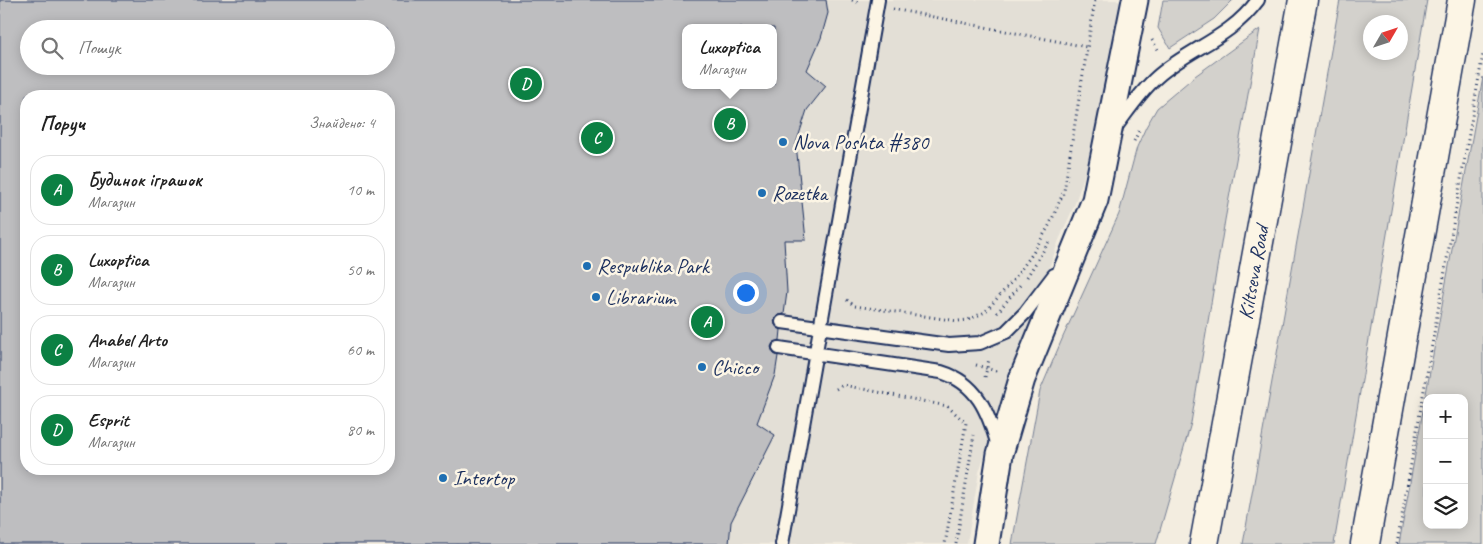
<!DOCTYPE html>
<html lang="uk">
<head>
<meta charset="utf-8">
<style>
  :root { --surface:#fff; --page:#f6f6f6; --text:#222; --muted:#767676; --line:#e0e0e0; --accent:#0b8043 }
  body { margin:0; font-family:Caveat,sans-serif; background:var(--page); color:var(--text) }
  .controls { position:absolute; right:15px; bottom:15px; display:grid; overflow:hidden; border-radius:10px; box-shadow:0 2px 12px #0003 }
  .controls button { width:45px; height:45px; display:grid; place-items:center; padding:0; border:0; border-bottom:1px solid var(--line); background:var(--surface); color:var(--text); font:25px sans-serif }
  .compass { position:absolute; left:1363px; top:15px; width:45px; height:45px; border-radius:50%; background:var(--surface); box-shadow:0 2px 12px #0003; rotate:51deg }
  .you { position:absolute; left:745px; top:292px; width:18px; height:18px; margin:-12px; border:4px solid #fff; border-radius:50%; background:#1a73e8; box-shadow:0 0 0 8px #1a73e833 }
  .badge { display:grid; place-items:center; width:32px; height:32px; border-radius:50%; background:var(--accent); color:#fff; font-size:16px; font-weight:700 }
  .pin { position:absolute; translate:-50% -50%; border:2px solid #fff; box-shadow:0 1px 5px #0006 }
  .popup { position:absolute; left:682px; top:24px; width:95px; height:65px; box-sizing:border-box; display:grid; place-content:center; border-radius:10px; background:var(--surface); filter:drop-shadow(0 1px 4px #0005); font-size:16px; white-space:nowrap; color:var(--muted) }
  .popup b { font-size:19px; color:var(--text) }
  .popup::after { content:''; position:absolute; left:50%; top:100%; margin-left:-10px; border:10px solid transparent; border-top-color:var(--surface) }
  .list { margin:0; padding:0; list-style:none }
  h2 { display:flex; justify-content:space-between; align-items:center; height:65px; margin:0; padding:0 20px; font-size:21px }
  h2 small { font-size:16px; font-weight:400; color:var(--muted) }
  .list li { display:grid; grid-template-columns:32px 1fr auto; gap:15px; align-items:center; box-sizing:border-box; height:70px; margin:0 10px 10px; padding:0 10px; border:1px solid var(--line); border-radius:20px }
  .list b { display:block; font-size:19px; white-space:nowrap }
  .list p { margin:0; font-size:16px; white-space:nowrap; color:var(--muted) }
  .list em { font-size:16px; font-style:normal; color:var(--muted) }
  .icon { flex:none; width:28px; height:28px; fill:none; stroke:currentColor; stroke-width:2; stroke-linecap:round; stroke-linejoin:round }
  .map { position:relative; flex:none; width:1483px; height:544px; overflow:hidden }
  .search { position:absolute; background:var(--surface); box-shadow:0 2px 12px #0003; left:20px; top:20px; width:375px; height:55px; display:flex; align-items:center; gap:12px; box-sizing:border-box; padding:0 18px; border-radius:28px; color:var(--muted); font-size:19px }
  .panel { position:absolute; background:var(--surface); box-shadow:0 2px 12px #0003; left:20px; top:90px; width:375px; height:385px; border-radius:20px }
  .map>svg:first-child { display:block }
  .built { fill:#e3dfd6; fill-rule:evenodd }
  .green { fill:#d3d1cc; stroke:#778095; fill-rule:evenodd }
  .building { fill:#bebec0; stroke:#1b2f5e; fill-rule:evenodd }
  .lines { fill:none; stroke-linecap:round; stroke-linejoin:round }
  .service-casing { stroke:#1b2f5e; stroke-width:16 }
  .minor-casing { stroke:#1b2f5e; stroke-width:29 }
  .trunk-casing { stroke:#1b2f5e; stroke-width:31 }
  .path { stroke:#1b2f5e; stroke-width:3; stroke-dasharray:1 4; stroke-linecap:butt }
  .service { stroke:#fcf5e5; stroke-width:12 }
  .minor { stroke:#fcf5e5; stroke-width:25 }
  .trunk { stroke:#fcf5e5; stroke-width:28 }
  .poi-dot { fill:#1f6fb2; stroke:#fcf5e5; stroke-width:2 }
  .labels { text-anchor:middle; dominant-baseline:central; stroke-width:5; stroke-linejoin:round; paint-order:stroke }
  .poi-label { font-size:21px; fill:#1b2f5e; stroke:#fcf5e5; text-anchor:start }
  .street-label { font-size:21px; fill:#1b2f5e; stroke:#fcf5e5 }
</style>
</head>
<body>
<div class="map">
<svg width="1483" height="544" viewBox="0 0 1483 544">
  <rect width="100%" height="100%" fill="#f3ede0"/>
  <filter id="ink" filterUnits="userSpaceOnUse"><feTurbulence type="fractalNoise" baseFrequency=".02" numOctaves="2"/><feDisplacementMap in="SourceGraphic" scale="10" xChannelSelector="R" yChannelSelector="G"/><feConvolveMatrix kernelMatrix="1 2 1 2 8 2 1 2 1" color-interpolation-filters="sRGB"/></filter>
  <g filter="url(#ink)">
    <!-- built -->
    <path class="built" d="M0,0H1122L1087,167L1074,206L1059,240L1005,392L979,472L967,544H0ZM686,28H774V85H686ZM29,29H386V66H29ZM26,96H389V469H26Z"/>
    <!-- green -->
    <path class="green" d="M1163,0H1233L1214,19L1170,48L1158,28Z
      M1340,0H1427L1334,544H1243ZM1370,22H1400V52H1370Z
      M1260,29L1225,220L1191,423L1156,544H1012L1040,391L1063,337L1119,214L1137,147L1146,127L1157,108L1195,76Z
      M1483,77V544H1399ZM1427,398H1464V525H1427Z"/>
    <!-- building -->
    <path class="building" d="M0,0H826L828,13L821,38L807,70L826,86L807,110L796,144L806,240H784L787,292L784,314L779,315L774,320L775,325L781,330L780,340L773,343L771,347L774,354L778,356L775,375L757,423L775,435L731,522L729,544H0ZM686,28H774V85H686ZM29,29H386V66H29ZM26,96H389V469H26Z"/>
    <g class="lines">
      <!-- service casing -->
      <g class="service-casing">
        <path id="service" d="M1115,128C1128,111 1140,92 1157,77C1191,47 1228,40 1258,0
          M782,322L949,345L980,343L1006,332L1025,313L1054,275
          M779,348L941,372C977,383 988,411 998,446
          M782,544L878,0"/>
      </g>
      <!-- minor casing -->
      <g class="minor-casing">
        <path id="minor" d="M986,544L1000,454L1022,379L1095,200L1135,0"/>
      </g>
      <!-- trunk casing -->
      <g class="trunk-casing">
        <g id="trunk">
          <path id="s1" d="M1204,544L1303,0"/>
          <path d="M1365,544L1462,0"/>
        </g>
      </g>
      <!-- path -->
      <path class="path" d="M852,0L860,3
        M893,9L1087,47
        M1152,40L1159,51
        M1134,141L1140,129
        M1027,277L1050,240
        M847,300L855,306L958,321L968,320L985,312L1014,279L1033,253L1050,224L1064,191L1095,0
        M997,313L1021,284
        M976,365L999,372
        M985,377L989,359
        M836,389L843,385L947,406L966,423L945,544
        M956,544L974,435
        M1397,544L1483,54"/>
      <!-- service -->
      <use href="#service" class="service"/>
      <!-- minor -->
      <use href="#minor" class="minor"/>
      <!-- trunk -->
      <use href="#trunk" class="trunk"/>
    </g>
  </g>
  <!-- markers -->
  <g class="poi-dot">
    <circle cx="783" cy="142" r="5"/>
    <circle cx="762" cy="193" r="5"/>
    <circle cx="587" cy="266" r="5"/>
    <circle cx="596" cy="297" r="5"/>
    <circle cx="702" cy="367" r="5"/>
    <circle cx="443" cy="478" r="5"/>
  </g>
  <g class="labels">
    <!-- poi labels -->
    <g class="poi-label">
      <text x="793" y="142">Nova Poshta #380</text>
      <text x="772" y="193">Rozetka</text>
      <text x="597" y="266">Respublika Park</text>
      <text x="606" y="297">Librarium</text>
      <text x="712" y="367">Chicco</text>
      <text x="453" y="478">Intertop</text>
    </g>
    <!-- street labels -->
    <g class="street-label">
      <text stroke="none"><textPath href="#s1" startOffset="276">Kiltseva Road</textPath></text>
    </g>
  </g>
</svg>
<div class="controls">
<button>+</button>
<button>−</button>
<button><svg class="icon" aria-label="layers" viewBox="0 0 24 24"><path d="M12 4l9 5-9 5-9-5zM3 14l9 5 9-5"/></svg></button>
</div>
<svg class="compass" viewBox="-18 -18 36 36"><path d="M0-13l5 13h-10z" fill="#e53935"/><path d="M0 13l5-13h-10z" fill="#767676"/></svg>
<div class="you"></div>
<div class="pin badge" style="left:707px;top:322px">A</div>
<div class="pin badge" style="left:730px;top:124px">B</div>
<div class="popup"><b>Luxoptica</b>Магазин</div>
<div class="pin badge" style="left:597px;top:138px">C</div>
<div class="pin badge" style="left:526px;top:84px">D</div>
<div class="search"><svg class="icon" aria-label="search" viewBox="0 0 24 24"><circle cx="10" cy="10" r="6"/><path d="M15 15l6 6"/></svg>Пошук</div>
<section class="panel">
<h2>Поруч<small>Знайдено: 4</small></h2>
<ul class="list">
<li><span class="badge">A</span><div><b>Будинок іграшок</b><p>Магазин</p></div><em>10 m</em></li>
<li><span class="badge">B</span><div><b>Luxoptica</b><p>Магазин</p></div><em>50 m</em></li>
<li><span class="badge">C</span><div><b>Anabel Arto</b><p>Магазин</p></div><em>60 m</em></li>
<li><span class="badge">D</span><div><b>Esprit</b><p>Магазин</p></div><em>80 m</em></li>
</ul>
</section>
</div>
</body>
</html>
